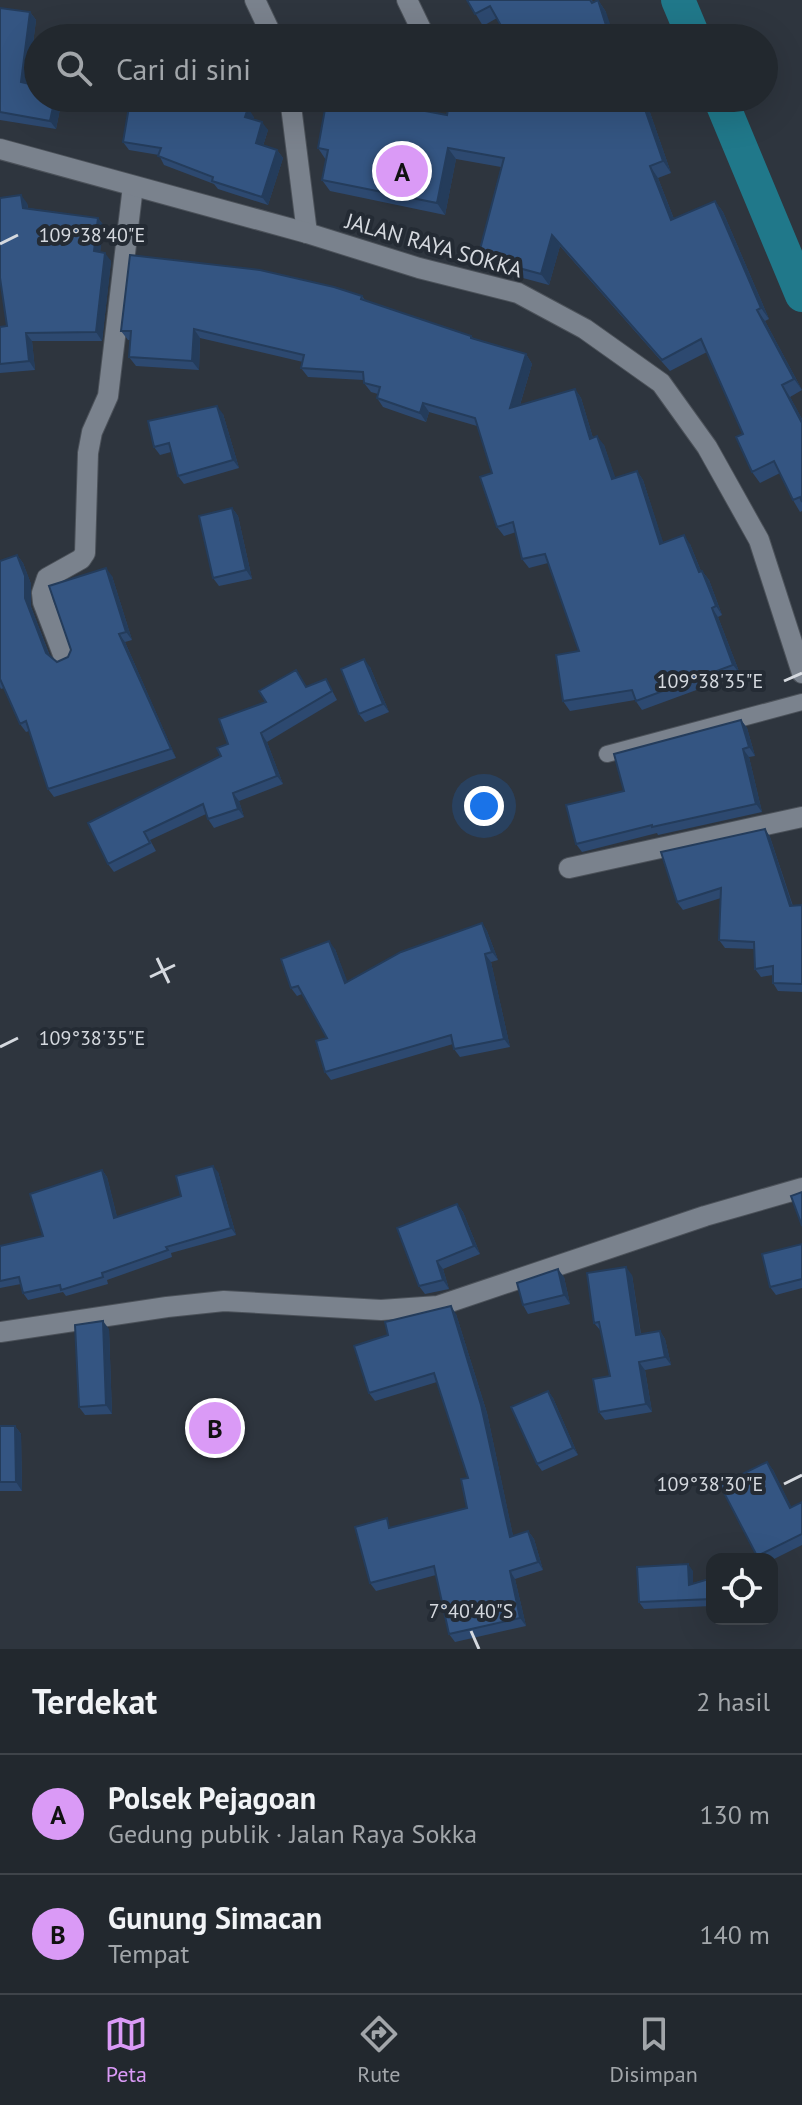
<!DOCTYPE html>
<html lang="id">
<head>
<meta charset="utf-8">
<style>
  :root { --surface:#22282e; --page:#2a3036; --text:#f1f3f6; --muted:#a2a6aa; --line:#3f444a; --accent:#da9af6 }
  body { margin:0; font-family:"PT Sans",sans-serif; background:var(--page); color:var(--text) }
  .controls { position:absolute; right:24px; bottom:24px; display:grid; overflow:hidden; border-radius:16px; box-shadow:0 8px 32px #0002 }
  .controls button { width:72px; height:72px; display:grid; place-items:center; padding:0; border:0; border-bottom:2px solid var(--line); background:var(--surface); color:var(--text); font:40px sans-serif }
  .you { position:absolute; left:484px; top:806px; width:28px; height:28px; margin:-20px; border:6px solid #fff; border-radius:50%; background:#1a73e8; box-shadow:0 0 0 12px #1a73e833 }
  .badge { display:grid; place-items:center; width:52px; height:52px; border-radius:50%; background:var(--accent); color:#111; font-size:26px; font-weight:700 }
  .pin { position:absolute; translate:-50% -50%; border:4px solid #fff; box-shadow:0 2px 8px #0006 }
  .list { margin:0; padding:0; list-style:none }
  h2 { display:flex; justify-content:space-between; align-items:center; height:104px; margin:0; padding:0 32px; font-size:34px }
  h2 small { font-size:26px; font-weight:400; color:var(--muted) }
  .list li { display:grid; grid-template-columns:52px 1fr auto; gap:24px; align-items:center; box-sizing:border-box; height:120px; padding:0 32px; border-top:2px solid var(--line) }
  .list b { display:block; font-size:30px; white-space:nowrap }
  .list p { margin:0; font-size:26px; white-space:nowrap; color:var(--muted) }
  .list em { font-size:26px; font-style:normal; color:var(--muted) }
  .icon { flex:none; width:44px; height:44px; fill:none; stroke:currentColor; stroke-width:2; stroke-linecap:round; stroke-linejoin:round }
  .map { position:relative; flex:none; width:802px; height:1649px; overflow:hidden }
  .search { position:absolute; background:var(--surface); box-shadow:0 8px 32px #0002; left:24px; right:24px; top:24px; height:88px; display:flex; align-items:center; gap:20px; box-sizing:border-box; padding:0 28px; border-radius:44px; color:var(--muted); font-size:30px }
  .sheet { height:344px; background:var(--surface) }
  nav { display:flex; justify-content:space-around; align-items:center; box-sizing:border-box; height:112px; border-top:2px solid var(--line); background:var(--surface); font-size:22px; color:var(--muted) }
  nav a { display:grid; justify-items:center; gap:4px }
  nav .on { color:var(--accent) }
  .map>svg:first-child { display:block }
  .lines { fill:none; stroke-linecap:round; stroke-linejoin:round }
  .canal { stroke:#20788a; stroke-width:34 }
  .lane-casing { stroke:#4b5159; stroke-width:18 }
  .street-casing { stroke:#4b5159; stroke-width:22 }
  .secondary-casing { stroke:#4b5159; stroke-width:22 }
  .lane { stroke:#7a828d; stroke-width:16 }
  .street { stroke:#7a828d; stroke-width:20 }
  .secondary { stroke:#7a828d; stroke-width:20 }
  .wall { fill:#2d4970 }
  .shaded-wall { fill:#243c5b }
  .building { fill:#345582; stroke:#243c5b; stroke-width:2 }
  .ticks { fill:none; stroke:#d5d9df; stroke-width:3 }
  .labels { text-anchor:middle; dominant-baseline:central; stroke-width:8; stroke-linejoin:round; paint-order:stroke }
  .street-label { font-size:22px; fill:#d5d9df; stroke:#242b34 }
  .ticks-label { font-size:20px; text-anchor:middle; fill:#d5d9df; stroke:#242b34; stroke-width:8; stroke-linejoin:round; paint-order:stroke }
</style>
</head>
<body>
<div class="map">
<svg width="802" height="1649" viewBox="0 0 802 1649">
  <rect width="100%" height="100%" fill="#2e353e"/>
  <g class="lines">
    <!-- canal -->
    <path class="canal" d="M678,0L694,38
      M720,98L802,295"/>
    <!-- lane casing -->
    <g class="lane-casing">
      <path id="lane" d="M607,754L802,702"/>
    </g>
    <!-- street casing -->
    <g class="street-casing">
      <path id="street" d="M255,0L273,38
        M407,0L423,33
        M290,98L307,233
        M64,657L43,602L42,593L47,578L81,559L85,553L88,453L92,432L108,396L133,186
        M569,868L802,817
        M0,1332L167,1307L224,1301L381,1310L438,1306L705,1216L802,1188"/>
    </g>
    <!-- secondary casing -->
    <g class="secondary-casing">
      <path id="secondary" d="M0,149L307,233L419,268L518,293L585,329L661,383L707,447L759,540L802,673"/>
    </g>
    <!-- lane -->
    <use href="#lane" class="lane"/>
    <!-- street -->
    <use href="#street" class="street"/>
    <!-- secondary -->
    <use href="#secondary" class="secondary"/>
  </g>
  <!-- wall -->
  <path class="wall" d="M467,0H592L593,2L598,0L606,12L497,18L483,26Z
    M0,8L30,12L36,20L28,84L38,98H61L62,99L56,129L0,120Z
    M327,98H377L376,102L447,115L450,98H645L671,173L658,178L674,219L715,201L723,212L769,319L765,321L802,390L790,397L802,419V511L800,512L793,500L780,473L760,483L752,472L743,434L707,352L670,371L560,246L549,285L486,268L478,257L501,167L456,159L445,215L330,191L322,180L326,160L318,148Z
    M175,109L254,117L253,119L268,130L263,146L277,150L283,158L268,205L218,189L214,184L164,165L159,155L129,150L123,142Z
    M27,203L28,208L98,218L104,226L100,252L111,261L102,341H32L35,370L0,373V327L7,326Z
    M362,296L365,300L471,336L474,339L526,354L532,364L520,405L575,389L581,398L593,438L604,445L615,478L637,471L643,480L663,543L690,544L701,571H702L709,580L722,615L718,617L740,674L642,710L635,700L570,711L563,701L579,651L548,563L529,568L522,559L516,532L504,536L497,527L492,473L477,426L429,412L426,422L383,407L377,398L378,394L371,392L364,383V380L308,377L301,368L303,362L200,338L199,370L136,366L129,357L130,340H128L121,331Z
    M223,414L239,468L184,484L178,476L171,452L160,455L154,447Z
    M232,508L238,516L252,579L219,586L213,578Z
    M17,555L23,563L31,584V607L50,656L57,662L68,657L112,576L132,640L125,642L176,758L54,797L48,789L29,731L26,732L20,724L4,688L1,689L0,687V561Z
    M370,667L389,712L365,722L359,714Z
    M296,670L306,687L326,679L337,700L267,742L283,784L239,801L244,817L214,828L208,819L206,814L150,840L156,851L114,872L108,864L221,756L228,744Z
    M741,720L747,728L755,756L749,757L762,812L658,835L657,833L582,852L576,844L624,791Z
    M765,829L770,837L793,906L802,905V992L778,991L773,983V975L761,977L755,969L754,949L725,948L719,940L721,898L683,910L677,902Z
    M482,923L487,931L498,960L491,962L510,1047L460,1057L454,1049L453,1044L331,1080L325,1072L327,1038L302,994L297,996L291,988L335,949L347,982Z
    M102,1170L107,1177L117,1217L181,1196L218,1172L236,1235L171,1253L172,1257L107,1280L108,1284L66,1296L63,1292L28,1300L23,1293L21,1284L0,1288V1246L43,1236Z
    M457,1204L463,1212L480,1254L443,1269L449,1289L425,1294L419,1286Z
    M802,1244V1288L776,1295L770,1287Z
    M632,1275L641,1334L660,1331L665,1339L671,1365L645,1370L652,1412L605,1420L599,1412L610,1376L601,1331L594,1323Z
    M564,1277L570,1304L528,1314L523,1305Z
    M456,1314L487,1413L513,1536L528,1531L534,1539L543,1570L515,1579L526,1626L455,1642L449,1634L436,1575L376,1591L370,1583L393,1528L467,1508L468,1478L437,1382L375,1401L369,1393Z
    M109,1329L112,1414L85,1415L79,1407Z
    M548,1391L553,1398L578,1455L542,1471L537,1464Z
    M0,1426H15L21,1434L22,1491H0Z
    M767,1462L773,1470L791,1507L802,1502V1545L772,1560L758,1559L757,1556Z
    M693,1571V1583L712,1578V1606L644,1609L639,1602Z"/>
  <!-- shaded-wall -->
  <path class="shaded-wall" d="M598,0L606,12L615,38H610Z
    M30,12L36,20L27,91L21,82Z
    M55,98H61L62,99L56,129L50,121Z
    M367,98H377L374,111L366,100Z
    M641,98H645L671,173L663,161Z
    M248,108L254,117L251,125L245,117Z
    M262,122L268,130L261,152L256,143Z
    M448,148L456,159L445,215L437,203Z
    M277,150L283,158L268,205L262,197Z
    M650,166L658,178L679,232L671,220Z
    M21,195L27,203L29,216L23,208Z
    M715,201L723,212L769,319L761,308Z
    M98,218L104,226L99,259L94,251Z
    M552,235L560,246L549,285L541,274Z
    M105,253L111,261L102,341L96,332Z
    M757,310L765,321L802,390L794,379Z
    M194,329L200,338L199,370L192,361Z
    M26,333L32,341L35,370L29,361Z
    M526,354L532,364L516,418L510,408Z
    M782,385L790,397L802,419V423Z
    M575,389L581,398L596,448L590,439Z
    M423,403L429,412L426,422L420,413Z
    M217,406L223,414L239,468L233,460Z
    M597,436L604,445L619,488L612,479Z
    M637,471L643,480L667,554L660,544Z
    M232,508L238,516L252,579L246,570Z
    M684,535L690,544L705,581L699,572Z
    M17,555L23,563L31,584V607L52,662L46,653L25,598Z
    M106,568L112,576L132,640L126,632Z
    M702,571L709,580L722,615L716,606Z
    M712,608L718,617L740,674L733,665Z
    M119,634L125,642L176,758L171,749Z
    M364,659L370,667L389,712L383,704Z
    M741,720L747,728L755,756L749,747Z
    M261,733L267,742L283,784L277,776Z
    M743,749L749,757L762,812L756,804Z
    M233,793L239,801L244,817L238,809Z
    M765,829L770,837L795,914L790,906Z
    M482,923L487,931L498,960L492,952Z
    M329,941L335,949L351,991L345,983Z
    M485,954L491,962L510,1047L504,1039Z
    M213,1166L218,1172L236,1235L231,1228Z
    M102,1170L107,1177L119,1225L114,1218Z
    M457,1204L463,1212L480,1254L474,1246Z
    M437,1261L443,1269L449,1289L443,1280Z
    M626,1267L632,1275L642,1344L636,1335Z
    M558,1269L564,1277L570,1304L564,1295Z
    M451,1306L456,1314L487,1413L515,1545L510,1537Z
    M103,1321L109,1329L112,1414L106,1405Z
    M660,1331L665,1339L671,1365L665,1357Z
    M639,1362L645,1370L652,1412L646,1404Z
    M548,1391L553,1398L578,1455L573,1448Z
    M15,1426L21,1434L22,1491L16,1482Z
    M767,1462L773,1470L796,1516L790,1508Z
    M528,1531L534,1539L543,1570L538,1562Z
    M688,1564L693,1571V1592L689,1585Z
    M510,1571L515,1579L526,1626L520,1618Z"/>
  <!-- building -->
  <path class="building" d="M467,0H590L592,3L598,0L610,38H508L490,6L475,14Z
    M0,8L30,12L21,82L38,86V98H55L50,121L0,112Z
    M179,98H216L248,108L245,117L262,122L256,143L277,150L262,197L212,181L213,177L158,156L161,148L123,142L130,101L175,109Z
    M327,98H367L366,100L447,115L450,98H641L663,161L650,166L671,220L715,201L761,308L757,310L794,379L782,385L802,423V502L800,497L793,500L774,461L752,472L736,437L743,434L701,339L662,360L552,235L541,274L478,257L504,158L448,148L437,203L322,180L328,150L318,148Z
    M21,195L23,208L98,218L94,251L105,253L96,332L26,333L29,361L0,364V327L7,326L0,278V198Z
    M130,255L260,270L334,287L362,296L361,299L471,336V338L526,354L510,408L575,389L590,439L597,436L612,479L637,471L660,544L684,535L699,572L702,571L716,606L712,608L733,665L636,701L632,690L563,701L556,655L579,651L545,554L522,559L513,522L497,527L480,477L492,473L475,418L423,403L420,413L377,398L380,387L364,383L363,372L301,368L304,355L194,329L192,361L129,357L131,331H121Z
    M217,406L233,460L178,476L169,443L154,447L148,421Z
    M232,508L246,570L213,578L199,516Z
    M17,555L25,576V598L46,653L57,662L68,657L71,650L49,586L106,568L126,632L119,634L171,749L48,789L26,721L20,724L0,679V561Z
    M364,659L383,704L359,714L341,669Z
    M296,670L306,687L326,679L332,691L261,733L277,776L233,793L238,809L208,819L203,804L144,832L150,843L108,864L88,823L221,756L217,748L228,744L219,719L266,702L259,691Z
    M741,720L749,747L743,749L756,804L652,827V825L576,844L566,805L624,791L614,754Z
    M765,829L790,906L802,905V984L773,983V966L755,969L754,942L719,940L721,888L677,902L661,852Z
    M482,923L492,952L485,954L504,1039L454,1049L451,1035L325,1072L316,1041L327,1038L298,986L291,988L281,959L329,941L345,983L401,952Z
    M213,1166L231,1228L166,1247L168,1250L102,1273L103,1277L61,1290L60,1285L23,1293L19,1277L0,1281V1246L43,1236L30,1194L102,1170L114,1218L181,1196L176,1176Z
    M802,1192V1226L791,1196Z
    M457,1204L474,1246L437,1261L443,1280L419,1286L397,1228Z
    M802,1244V1279L770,1287L762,1254Z
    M626,1267L636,1335L660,1331L665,1357L639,1362L646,1404L599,1412L593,1379L610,1376L599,1322L594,1323L587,1273Z
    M558,1269L564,1295L523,1305L517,1283Z
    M451,1306L481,1405L510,1537L528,1531L538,1562L510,1571L520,1618L449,1634L434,1566L370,1583L355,1527L387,1518L389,1528L467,1508L461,1479L468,1478L434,1373L369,1393L354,1346L388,1335L385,1322Z
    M103,1321L106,1405L79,1407L75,1325Z
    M548,1391L573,1448L537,1464L511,1407Z
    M0,1426H15L16,1482H0Z
    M767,1462L790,1508L802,1502V1534L757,1556L720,1485Z
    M688,1564L689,1585L712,1578V1599L639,1602L637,1567Z"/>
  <!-- ticks -->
  <path class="ticks" d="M0,244L18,235M784,681L802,673M157,958L169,983M150,977L175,965M0,1047L18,1038M784,1484L802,1475M471,1631L479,1649"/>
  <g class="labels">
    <!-- street labels -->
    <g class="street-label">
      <text transform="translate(434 245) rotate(16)">JALAN RAYA SOKKA</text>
    </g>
  </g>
  <g class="ticks-label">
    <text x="92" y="242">109°38'40"E</text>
    <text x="710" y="688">109°38'35"E</text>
    <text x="92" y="1045">109°38'35"E</text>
    <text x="710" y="1491">109°38'30"E</text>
    <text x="471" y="1618">7°40'40"S</text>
  </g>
</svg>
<div class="controls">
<button><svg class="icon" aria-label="locate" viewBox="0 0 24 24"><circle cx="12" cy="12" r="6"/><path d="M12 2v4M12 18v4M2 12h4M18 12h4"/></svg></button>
</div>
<div class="you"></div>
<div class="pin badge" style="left:402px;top:171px">A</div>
<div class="pin badge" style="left:215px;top:1428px">B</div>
<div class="search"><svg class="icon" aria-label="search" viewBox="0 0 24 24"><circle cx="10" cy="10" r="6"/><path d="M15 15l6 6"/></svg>Cari di sini</div>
</div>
<section class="sheet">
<h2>Terdekat<small>2 hasil</small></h2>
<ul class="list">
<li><span class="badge">A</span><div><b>Polsek Pejagoan</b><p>Gedung publik · Jalan Raya Sokka</p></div><em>130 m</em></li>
<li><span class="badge">B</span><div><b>Gunung Simacan</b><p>Tempat</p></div><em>140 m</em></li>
</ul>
</section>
<nav>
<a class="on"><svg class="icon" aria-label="map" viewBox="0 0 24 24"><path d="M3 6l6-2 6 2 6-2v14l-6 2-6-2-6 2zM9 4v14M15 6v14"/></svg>Peta</a>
<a><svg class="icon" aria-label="directions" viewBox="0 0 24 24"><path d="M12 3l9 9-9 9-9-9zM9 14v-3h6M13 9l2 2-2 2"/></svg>Rute</a>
<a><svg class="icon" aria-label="saved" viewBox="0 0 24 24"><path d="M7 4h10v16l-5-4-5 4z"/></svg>Disimpan</a>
</nav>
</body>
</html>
